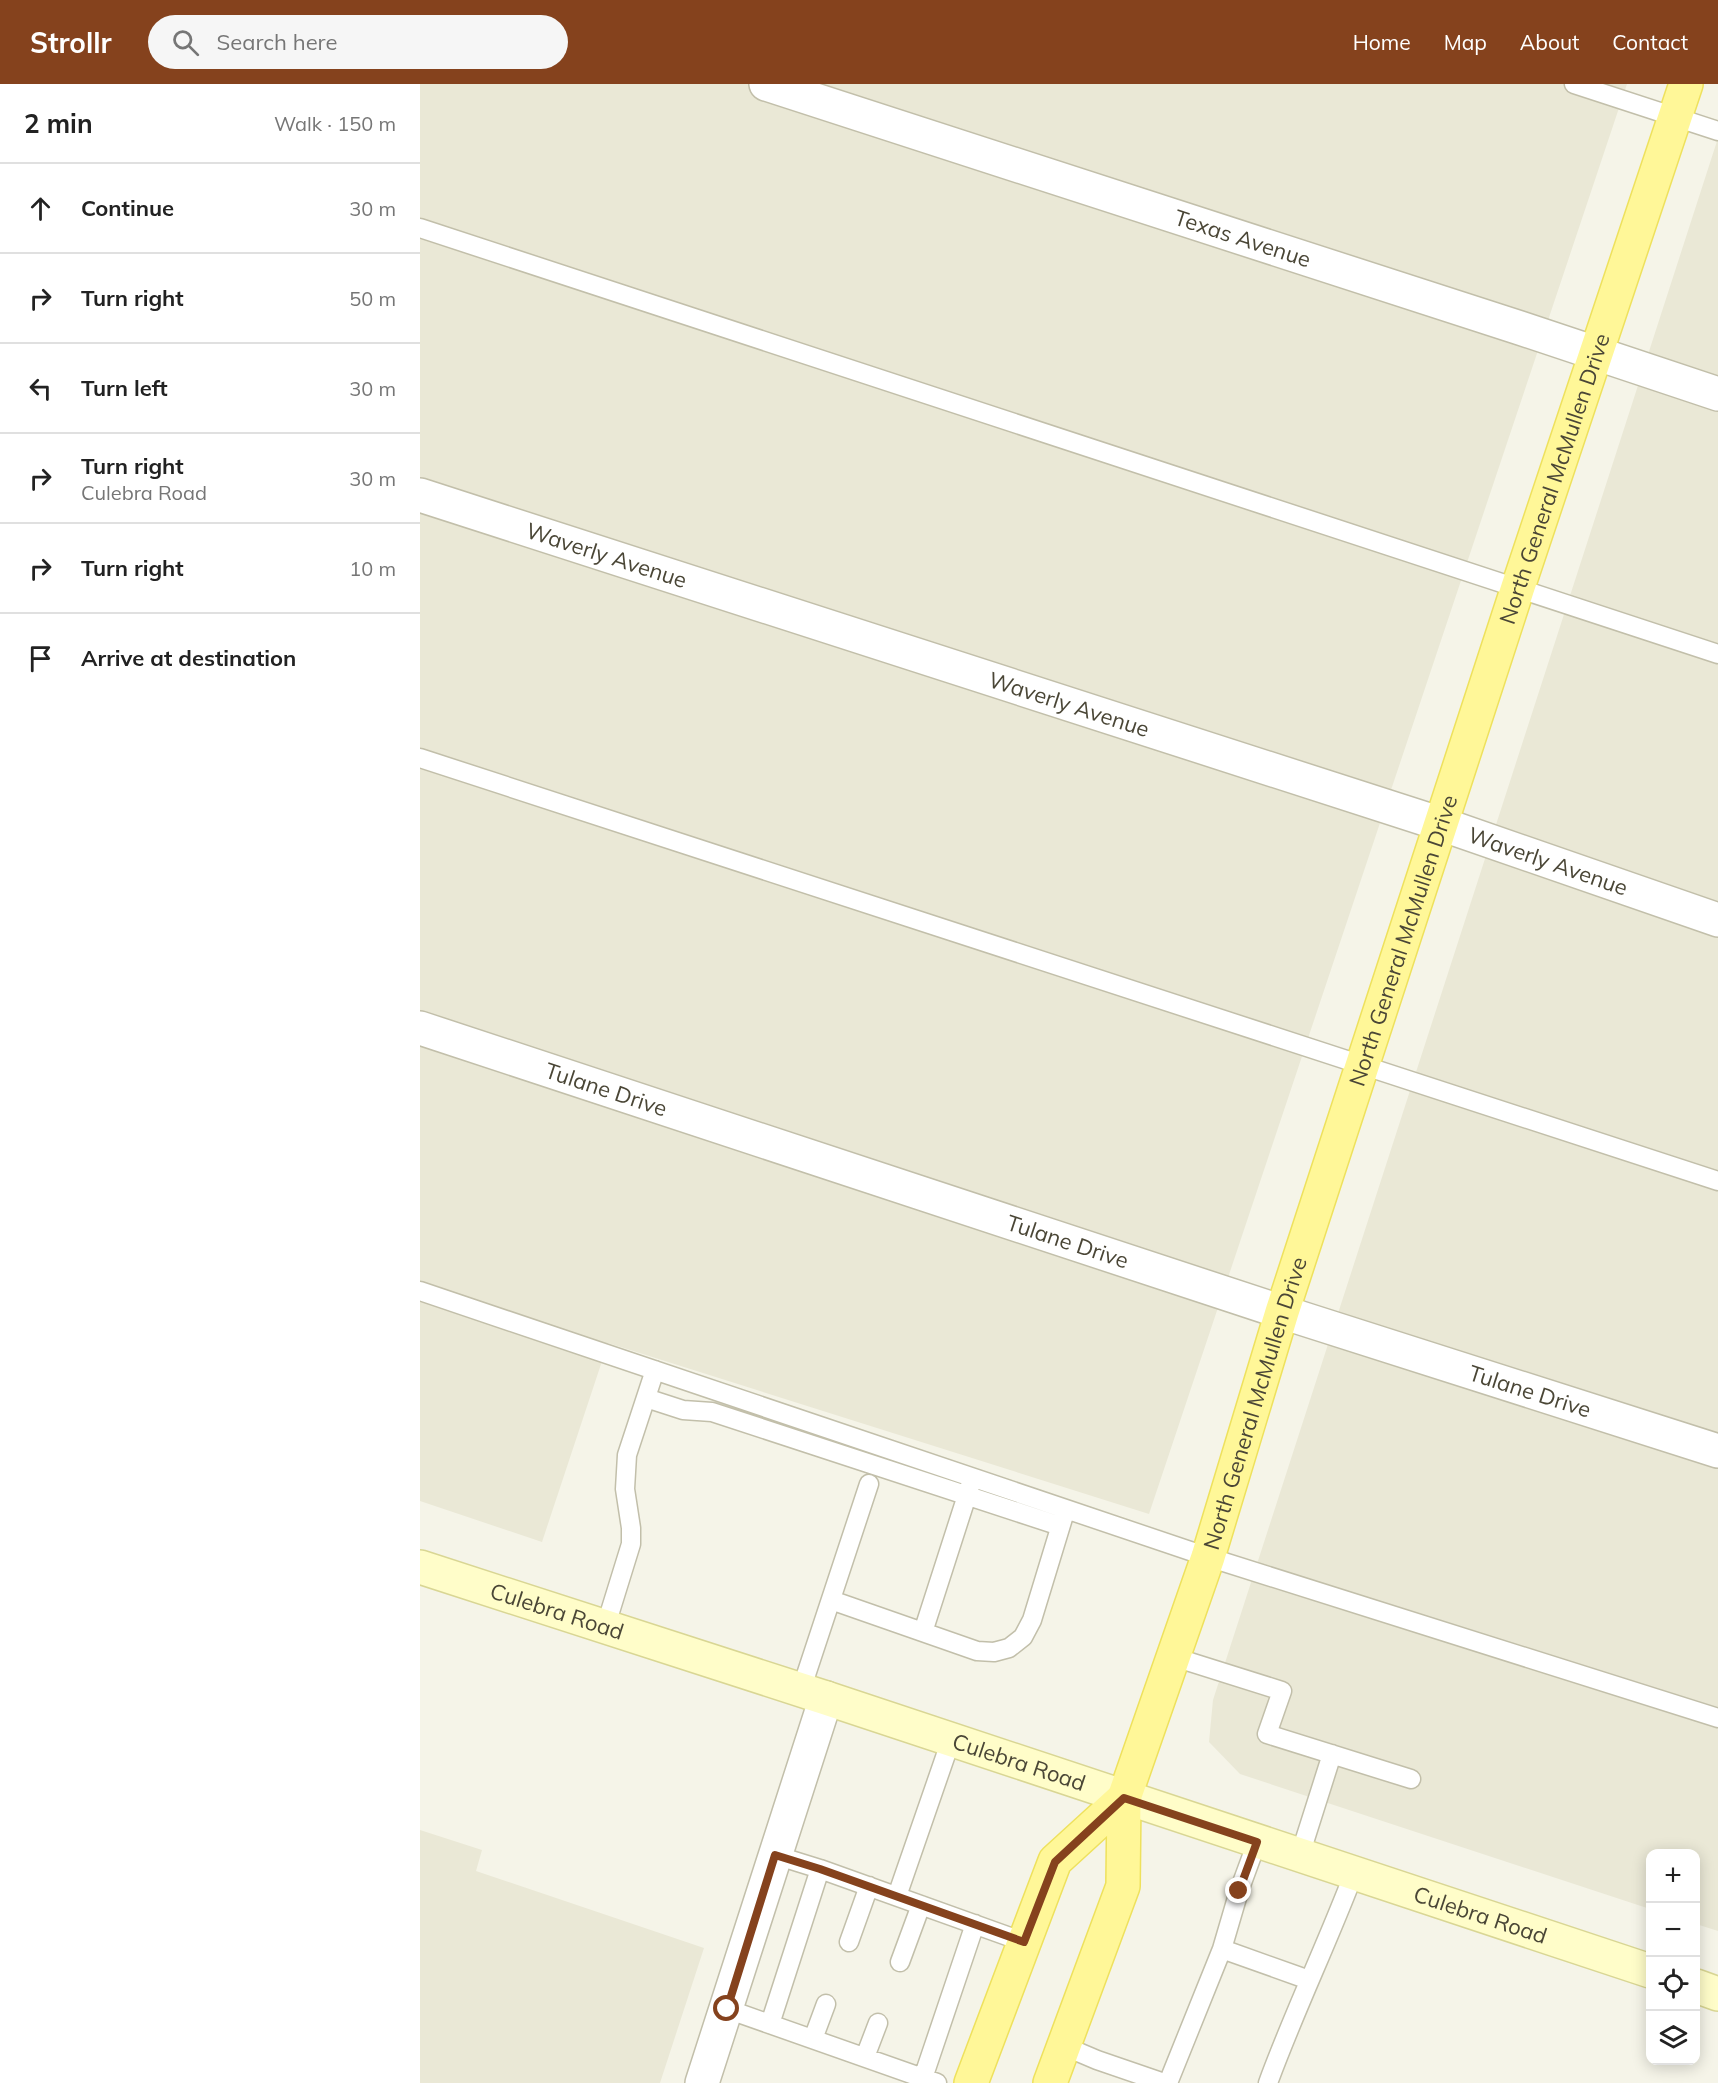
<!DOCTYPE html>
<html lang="en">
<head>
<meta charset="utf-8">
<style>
  :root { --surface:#fff; --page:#f6f6f6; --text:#222; --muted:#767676; --line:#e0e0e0; --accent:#85421d }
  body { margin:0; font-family:Mulish,sans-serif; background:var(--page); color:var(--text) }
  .controls { position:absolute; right:18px; bottom:18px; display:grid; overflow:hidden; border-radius:12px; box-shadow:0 3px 15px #0003 }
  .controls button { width:54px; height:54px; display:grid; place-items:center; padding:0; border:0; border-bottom:2px solid var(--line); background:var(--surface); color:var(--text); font:30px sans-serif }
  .stop { position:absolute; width:18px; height:18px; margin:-14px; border:4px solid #85421d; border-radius:50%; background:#fff }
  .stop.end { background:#85421d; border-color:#fff; box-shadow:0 2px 6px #0008 }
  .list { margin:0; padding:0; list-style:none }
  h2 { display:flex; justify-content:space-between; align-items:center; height:78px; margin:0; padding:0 24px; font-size:26px }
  h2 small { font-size:20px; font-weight:400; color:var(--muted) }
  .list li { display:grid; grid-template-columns:39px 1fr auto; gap:18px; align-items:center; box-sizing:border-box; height:90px; padding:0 24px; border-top:2px solid var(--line) }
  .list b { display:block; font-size:22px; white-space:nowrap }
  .list p { margin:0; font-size:20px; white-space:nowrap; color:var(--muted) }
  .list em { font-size:20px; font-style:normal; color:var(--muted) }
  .icon { flex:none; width:33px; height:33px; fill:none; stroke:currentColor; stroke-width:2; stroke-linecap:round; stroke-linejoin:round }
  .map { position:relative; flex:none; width:1298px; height:1999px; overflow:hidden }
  header { display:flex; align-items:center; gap:36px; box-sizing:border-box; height:84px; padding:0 30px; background:var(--accent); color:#fff }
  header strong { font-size:28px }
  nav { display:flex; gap:33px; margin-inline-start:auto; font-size:21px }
  .search { width:420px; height:54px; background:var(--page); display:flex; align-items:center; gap:15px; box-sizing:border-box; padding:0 21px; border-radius:33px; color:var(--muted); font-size:22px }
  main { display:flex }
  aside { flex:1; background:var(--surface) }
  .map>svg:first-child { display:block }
  .residential { fill:#eae8d6 }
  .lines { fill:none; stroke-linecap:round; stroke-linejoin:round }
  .lane-casing { stroke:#c2bfaa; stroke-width:21 }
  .street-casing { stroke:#c2bfaa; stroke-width:36 }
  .secondary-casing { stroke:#d9d694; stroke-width:36 }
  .primary-casing { stroke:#eee15d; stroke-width:36 }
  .lane { stroke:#fff; stroke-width:18 }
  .street { stroke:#fff; stroke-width:33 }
  .secondary { stroke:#fffdc9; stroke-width:33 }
  .primary { stroke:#fff798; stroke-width:33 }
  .route { stroke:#85421d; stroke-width:8 }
  .labels { text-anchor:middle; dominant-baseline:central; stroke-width:4.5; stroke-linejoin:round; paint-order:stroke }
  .street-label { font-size:22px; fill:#4a4636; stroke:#fff }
</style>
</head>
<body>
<header>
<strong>Strollr</strong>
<div class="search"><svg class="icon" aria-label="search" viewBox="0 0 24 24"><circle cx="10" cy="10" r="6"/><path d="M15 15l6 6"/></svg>Search here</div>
<nav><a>Home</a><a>Map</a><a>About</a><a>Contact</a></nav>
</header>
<main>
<aside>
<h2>2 min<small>Walk · 150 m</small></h2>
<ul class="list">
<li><svg class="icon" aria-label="ahead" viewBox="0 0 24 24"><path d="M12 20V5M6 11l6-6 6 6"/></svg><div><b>Continue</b></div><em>30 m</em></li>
<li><svg class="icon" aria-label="right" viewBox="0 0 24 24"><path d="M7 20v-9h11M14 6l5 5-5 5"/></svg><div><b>Turn right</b></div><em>50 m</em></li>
<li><svg class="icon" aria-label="left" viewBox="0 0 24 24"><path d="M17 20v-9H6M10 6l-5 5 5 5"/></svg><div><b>Turn left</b></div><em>30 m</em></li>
<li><svg class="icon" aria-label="right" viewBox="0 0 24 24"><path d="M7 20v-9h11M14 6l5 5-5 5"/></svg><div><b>Turn right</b><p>Culebra Road</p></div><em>30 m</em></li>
<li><svg class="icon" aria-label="right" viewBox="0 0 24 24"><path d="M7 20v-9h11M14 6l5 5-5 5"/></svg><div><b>Turn right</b></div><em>10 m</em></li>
<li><svg class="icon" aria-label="arrive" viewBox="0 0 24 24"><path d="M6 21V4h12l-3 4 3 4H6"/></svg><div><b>Arrive at destination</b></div></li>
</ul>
</aside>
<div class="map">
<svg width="1298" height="1999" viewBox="0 0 1298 1999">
  <rect width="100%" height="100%" fill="#f5f4e8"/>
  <!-- residential -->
  <path class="residential" d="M0,0H1207L729,1430L188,1259L122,1458L0,1417Z
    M1298,54V1847L1276,1840V1770H1230V1825L820,1690L789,1658L793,1616Z
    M0,1746L62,1766L56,1787L284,1864L240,1999H0Z"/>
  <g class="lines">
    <!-- lane casing -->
    <g class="lane-casing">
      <path id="lane" d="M1154,0L1298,47
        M0,144L1298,570
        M0,674L1298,1097
        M0,1207L788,1473L1298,1634
        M226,1314L263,1326L292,1328L640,1442
        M411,1516L557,1567L574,1568L589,1564L603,1553L612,1536L644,1431
        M185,1544L211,1460V1444L205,1405L207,1371L235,1286
        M503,1548L550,1402
        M754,1573L862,1607L847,1650L991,1695
        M381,1606L449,1400
        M355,1771L400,1785L604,1858
        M880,1771L912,1670
        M477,1812L531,1656
        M429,1858L449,1802
        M802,1865L889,1896
        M480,1878L501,1821
        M307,1925L517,1999
        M350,1940L400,1785
        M393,1955L406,1920
        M644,1962L677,1976L744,1999
        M445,1973L458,1939
        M503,1994L555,1840
        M748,1999L802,1865L819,1807L837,1758
        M848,1999C874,1928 907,1860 934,1789"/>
    </g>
    <!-- street casing -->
    <g class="street-casing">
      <g id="street">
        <path id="s1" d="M346,0L1100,244L1298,310"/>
        <path id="s2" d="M0,411L1021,740L1298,836"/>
        <path id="s3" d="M0,944L862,1228L1298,1367"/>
        <path d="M282,1999L406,1614"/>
      </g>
    </g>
    <!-- secondary casing -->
    <g class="secondary-casing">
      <g id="secondary">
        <path id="s4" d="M0,1483L406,1614L1230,1887"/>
        <path d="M1276,1902L1298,1910"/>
      </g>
    </g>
    <!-- primary casing -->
    <g class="primary-casing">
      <g id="primary">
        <path d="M551,1999L635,1777L704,1714"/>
        <path id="s5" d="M630,1999L703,1802L704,1714L788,1473L862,1228L1098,503L1266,0"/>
      </g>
    </g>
    <!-- lane -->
    <use href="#lane" class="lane"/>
    <!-- street -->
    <use href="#street" class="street"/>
    <!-- secondary -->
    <use href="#secondary" class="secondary"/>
    <!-- primary -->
    <use href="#primary" class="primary"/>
  </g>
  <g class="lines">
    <!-- route -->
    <path class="route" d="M307,1925L355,1771L400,1785L604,1858L635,1778L704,1714L837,1758L819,1807"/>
  </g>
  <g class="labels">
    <!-- street labels -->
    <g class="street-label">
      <text stroke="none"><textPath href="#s1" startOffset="501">Texas Avenue</textPath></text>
      <text stroke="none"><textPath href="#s5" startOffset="1686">North General McMullen Drive</textPath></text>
      <text stroke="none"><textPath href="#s2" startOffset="196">Waverly Avenue</textPath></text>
      <text stroke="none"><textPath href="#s2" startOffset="682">Waverly Avenue</textPath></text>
      <text stroke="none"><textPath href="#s2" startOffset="1186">Waverly Avenue</textPath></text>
      <text stroke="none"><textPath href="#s5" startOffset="1200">North General McMullen Drive</textPath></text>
      <text stroke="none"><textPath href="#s3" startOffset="196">Tulane Drive</textPath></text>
      <text stroke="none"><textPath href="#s3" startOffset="682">Tulane Drive</textPath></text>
      <text stroke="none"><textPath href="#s3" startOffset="1168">Tulane Drive</textPath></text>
      <text stroke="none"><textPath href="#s5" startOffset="714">North General McMullen Drive</textPath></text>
      <text stroke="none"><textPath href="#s4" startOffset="144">Culebra Road</textPath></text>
      <text stroke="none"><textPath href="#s4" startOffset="630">Culebra Road</textPath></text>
      <text stroke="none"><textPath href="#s4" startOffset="1116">Culebra Road</textPath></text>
    </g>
  </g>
</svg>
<div class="controls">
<button>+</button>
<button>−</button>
<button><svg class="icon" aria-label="locate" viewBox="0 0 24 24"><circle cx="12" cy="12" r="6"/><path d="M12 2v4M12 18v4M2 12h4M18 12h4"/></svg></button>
<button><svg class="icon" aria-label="layers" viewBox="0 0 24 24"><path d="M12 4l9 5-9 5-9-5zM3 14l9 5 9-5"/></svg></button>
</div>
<div class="stop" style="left:307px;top:1925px"></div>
<div class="stop end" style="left:819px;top:1807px"></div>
</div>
</main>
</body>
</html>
